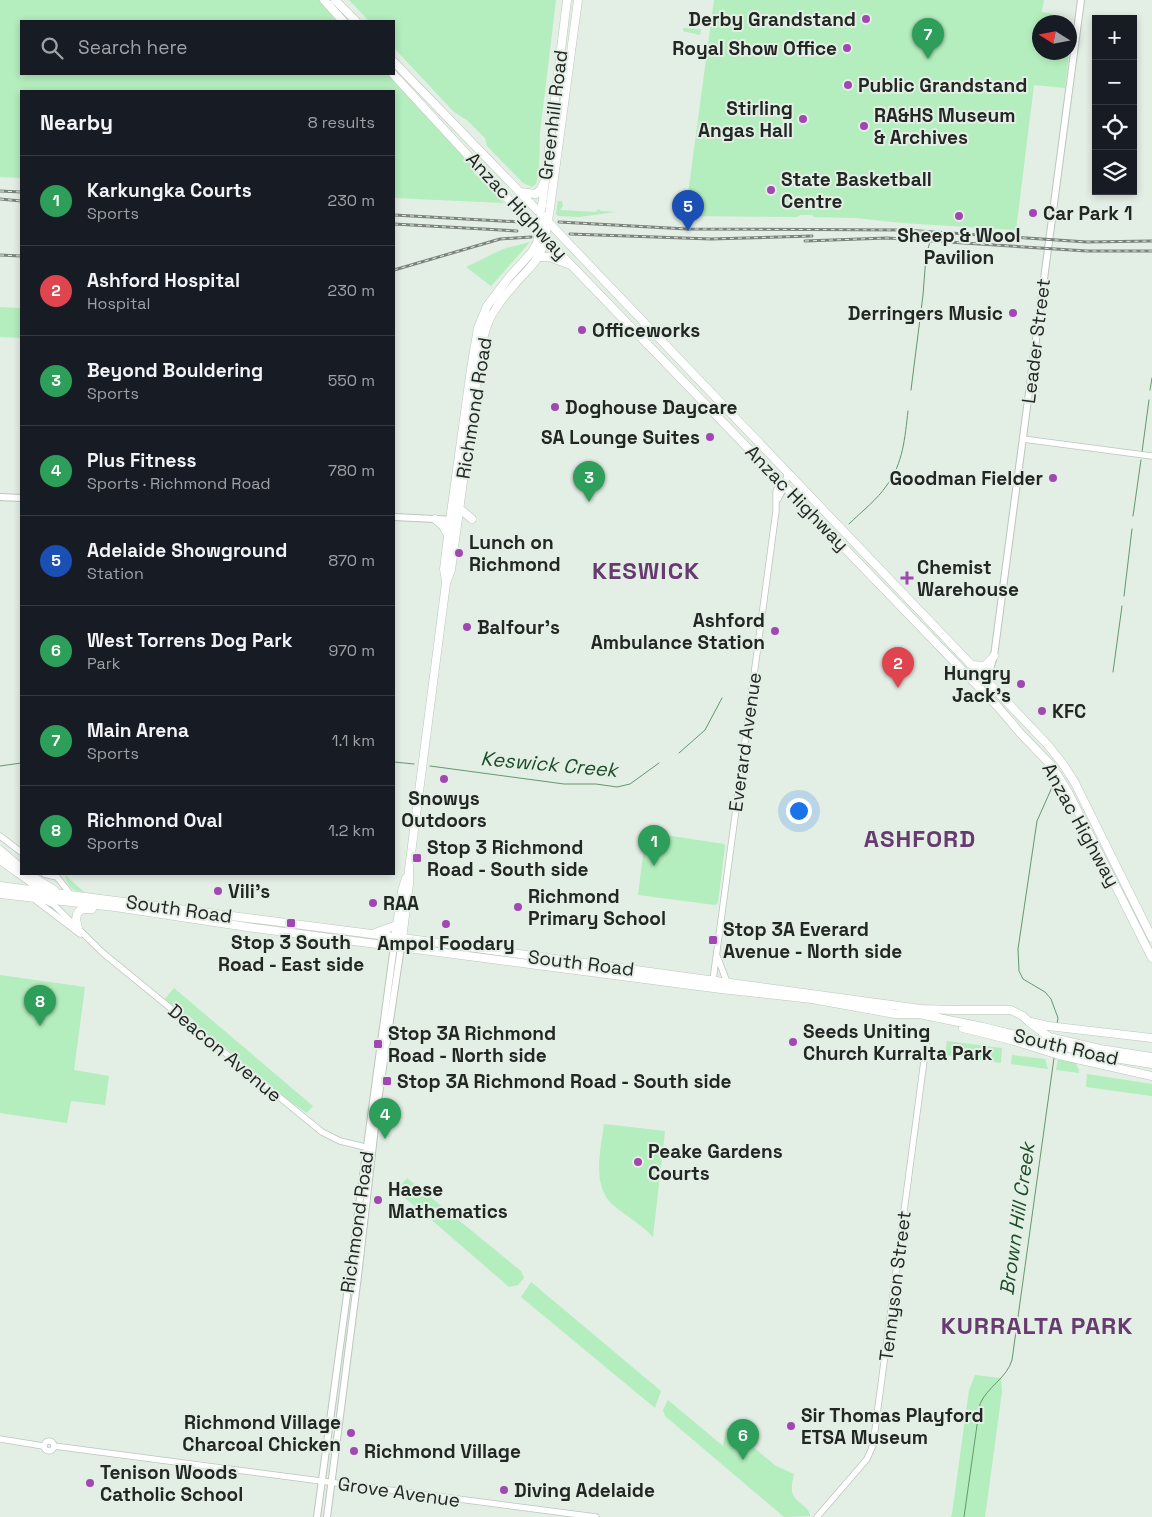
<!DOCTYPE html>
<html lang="en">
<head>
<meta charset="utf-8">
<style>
  :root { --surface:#171b24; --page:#242831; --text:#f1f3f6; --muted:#9ea1a6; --line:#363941; --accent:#b45309 }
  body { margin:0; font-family:"Space Grotesk",sans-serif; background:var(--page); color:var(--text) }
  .controls { position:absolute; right:15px; top:15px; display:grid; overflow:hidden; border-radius:0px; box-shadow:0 2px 8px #0003 }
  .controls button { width:45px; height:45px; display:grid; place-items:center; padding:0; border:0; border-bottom:1px solid var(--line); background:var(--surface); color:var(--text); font:25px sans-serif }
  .compass { position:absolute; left:1032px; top:15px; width:45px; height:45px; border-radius:50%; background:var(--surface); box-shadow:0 2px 8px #0003; rotate:281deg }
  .you { position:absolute; left:798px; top:810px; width:18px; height:18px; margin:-12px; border:4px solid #fff; border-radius:50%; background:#1a73e8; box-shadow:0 0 0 8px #1a73e833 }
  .badge { display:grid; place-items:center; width:32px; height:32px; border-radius:50%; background:var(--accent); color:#fff; font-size:16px; font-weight:700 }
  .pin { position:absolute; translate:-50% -41px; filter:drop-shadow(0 1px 2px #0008) }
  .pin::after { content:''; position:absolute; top:26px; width:18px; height:15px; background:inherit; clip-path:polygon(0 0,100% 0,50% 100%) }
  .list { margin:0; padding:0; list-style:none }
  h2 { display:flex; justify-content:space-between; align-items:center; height:65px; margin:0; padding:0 20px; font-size:21px }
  h2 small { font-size:16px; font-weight:400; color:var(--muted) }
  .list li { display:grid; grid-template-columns:32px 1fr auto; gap:15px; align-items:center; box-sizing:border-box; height:90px; padding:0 20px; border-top:1px solid var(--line) }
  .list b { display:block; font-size:19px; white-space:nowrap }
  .list p { margin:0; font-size:16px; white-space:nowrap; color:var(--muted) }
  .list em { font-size:16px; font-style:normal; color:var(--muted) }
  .icon { flex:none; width:28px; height:28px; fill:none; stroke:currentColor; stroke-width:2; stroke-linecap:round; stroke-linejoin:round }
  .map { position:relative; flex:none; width:1152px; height:1517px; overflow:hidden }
  .search { position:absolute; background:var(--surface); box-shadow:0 2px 8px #0003; left:20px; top:20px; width:375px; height:55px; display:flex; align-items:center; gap:12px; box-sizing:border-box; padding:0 18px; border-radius:0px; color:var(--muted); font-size:19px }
  .panel { position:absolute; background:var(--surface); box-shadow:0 2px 8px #0003; left:20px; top:90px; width:375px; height:785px; border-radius:0px }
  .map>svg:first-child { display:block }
  .green { fill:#b4edbe }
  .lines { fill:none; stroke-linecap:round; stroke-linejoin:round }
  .stream { stroke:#65986f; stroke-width:1 }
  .tertiary-casing { stroke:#bbc6bd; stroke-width:7 }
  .secondary-casing { stroke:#bbc6bd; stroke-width:8 }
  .primary-casing { stroke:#bbc6bd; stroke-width:9 }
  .trunk-casing { stroke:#bbc6bd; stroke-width:9 }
  .tertiary { stroke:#fff; stroke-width:5.5 }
  .secondary { stroke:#fff; stroke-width:6 }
  .primary { stroke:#fff; stroke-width:8 }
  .trunk { stroke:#fff; stroke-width:8 }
  .rail-casing { stroke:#7c837d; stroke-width:3 }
  .rail { stroke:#e3eee5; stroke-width:1; stroke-dasharray:4; stroke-linecap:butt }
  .primary-bridge-casing { stroke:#bbc6bd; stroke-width:9; stroke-linecap:butt }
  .trunk-bridge-casing { stroke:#bbc6bd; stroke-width:9; stroke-linecap:butt }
  .primary-bridge { stroke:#fff; stroke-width:8 }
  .trunk-bridge { stroke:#fff; stroke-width:8 }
  .poi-dot { fill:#a147b2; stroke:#e3eee5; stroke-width:2 }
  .labels { text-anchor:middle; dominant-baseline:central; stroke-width:4; stroke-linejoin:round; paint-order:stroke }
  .poi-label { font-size:19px; font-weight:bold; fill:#232724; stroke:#e3eee5; text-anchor:start }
  .street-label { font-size:19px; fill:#232724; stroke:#e3eee5 }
  .water-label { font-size:20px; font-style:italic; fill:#1b4d28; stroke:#e3eee5 }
  .district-label { font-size:24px; font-weight:bold; letter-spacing:1px; fill:#673a70; stroke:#e3eee5 }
</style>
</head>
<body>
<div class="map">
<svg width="1152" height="1517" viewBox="0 0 1152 1517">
  <rect width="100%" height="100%" fill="#e3eee5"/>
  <!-- green -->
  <path class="green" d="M0,0H320L340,21H21V74H389L466,157L475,174L504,203L394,198V91H21V178L0,177Z
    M349,0H556L540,133L539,171L536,184L532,187L523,183L487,146L485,138L468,121L454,112L394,48V21H369Z
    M714,0H1044L1042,12L1053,14L1052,22H1040V52L1069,53L1065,88L1034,85L1016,230L902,223L856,218L814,217L812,215H800L797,217L685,216Z
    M683,28L701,29L700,35L683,31Z
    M558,201H562L563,206L560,209L561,210L595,212L599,209L601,211L615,212L579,217L558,216L556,214Z
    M530,242L491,286L466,267L503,249Z
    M0,307L21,308V338L0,337Z
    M646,832L724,844L725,846L718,903L715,905L638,895Z
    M65,875L84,892C71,891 68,887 65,875Z
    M0,975L85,987L74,1070L109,1076L105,1105L71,1101L67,1123L0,1113Z
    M174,988L313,1106L307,1113L274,1091L273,1087L220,1043C204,1039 199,1018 183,1014L165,999Z
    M947,1041L1002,1048L1001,1063L945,1055Z
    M1012,1055L1045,1059L1048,1069L1011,1064Z
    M1058,1059L1075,1062L1079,1070V1073L1056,1070Z
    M1087,1074L1152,1084V1096L1086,1087Z
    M604,1124L665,1131L653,1237C641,1224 626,1216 613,1205C591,1186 601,1149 604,1124Z
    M407,1178L521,1271L524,1278L518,1285L509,1287L427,1216L396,1191Z
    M531,1282L661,1391L655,1408L521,1297Z
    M975,1375L1001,1378L1002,1392L985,1517H951L952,1514L969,1390Z
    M668,1400L723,1446L726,1428L741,1430V1437L776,1466L794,1474C793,1479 791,1486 792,1491C793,1502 810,1506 810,1516L784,1517L665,1416L663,1410Z"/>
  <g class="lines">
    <!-- stream -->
    <path class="stream" d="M911,390L923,295L926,256L931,238
      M1150,390L1152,378
      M1142,452L1149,400
      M1133,516L1141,460
      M849,524C862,511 877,500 887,485C903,464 905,437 908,411
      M1124,596L1132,529
      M1113,672L1122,606
      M679,753L705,730L722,698
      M394,762L414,764
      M0,766L21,763
      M430,766L564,784H596L617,787L630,784L659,763
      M1053,785L1037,821L1018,949L1019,971L1023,979L1045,992L1051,999L1058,1018L1057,1024
      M964,1517L980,1404C987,1387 1007,1378 1012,1360L1054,1058"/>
    <!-- tertiary casing -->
    <g class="tertiary-casing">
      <path id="tertiary" d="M1023,439L1152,456
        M778,499L785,486L787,473
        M0,836L21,852
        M44,874L57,877L71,895
        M34,899L80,934
        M44,900L54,905L103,953L322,1132L340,1141L369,1148
        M717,956L727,982
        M713,980L776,511V492L780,481
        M0,1439L43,1446
        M44 1446a5 5 0 1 1 10 0a5 5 0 1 1-10 0Z
        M54,1446L596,1517
        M817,1517L867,1459L873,1445L927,1038"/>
    </g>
    <!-- secondary casing -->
    <g class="secondary-casing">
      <path id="secondary" d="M0,497L21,498
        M394,517L455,520
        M985,680L988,676L994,656L1081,0
        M317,1517L394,946
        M327,1517L358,1276L378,1101L401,947"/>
    </g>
    <!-- primary casing -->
    <g class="primary-casing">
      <path id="primary" d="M324,0L343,21
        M335,0L356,21
        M394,62L541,214
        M393,74L520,212
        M520,192L536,194L541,189L544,182
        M459,508L472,519
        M435,519L443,526L448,535
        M446,581L444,569L450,520L471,369L478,328L487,306L510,276L532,252L537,243
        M394,946L402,891L406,878
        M401,947L409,884V869L446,583L451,570L478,370C481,350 483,327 495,310C500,301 507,293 514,285C527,270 542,259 545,238"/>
    </g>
    <!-- trunk casing -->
    <g class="trunk-casing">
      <path id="trunk" d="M550,208L578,0
        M541,214L567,0
        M545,238L998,707L1021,734L1051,765L1067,790L1152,958
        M572,247L1047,744L1063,764L1075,783L1152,938
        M539,257H549L568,264
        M972,665L985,666L994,656
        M0,850L21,868
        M0,860L44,891
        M28,874L54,890
        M0,886L410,939L921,1009L954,1010H1011L1023,1016L1029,1022L1049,1037L1100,1049L1152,1057
        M0,894L115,907L254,928L721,989L812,999L895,1014H919L983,1027L1101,1056L1152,1064
        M78,928C76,920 74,914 82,909H92
        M375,933L397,925
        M1031,1022L1048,1026L1152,1038
        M963,1028L1011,1040L1059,1055L1152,1076"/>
    </g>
    <!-- tertiary -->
    <use href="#tertiary" class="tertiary"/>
    <!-- secondary -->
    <use href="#secondary" class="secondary"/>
    <!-- primary -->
    <use href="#primary" class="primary"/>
    <!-- trunk -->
    <use href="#trunk" class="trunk"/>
    <!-- rail casing -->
    <g class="rail-casing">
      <path id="rail" d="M0,191L21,192
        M0,199L21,201
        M394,215L521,222
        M559,222L687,229L904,230L1087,242L1152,241
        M394,224L517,231
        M570,234L711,239L812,236
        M805,241L887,238L1087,251H1152
        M0,255L21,256
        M394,270L500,239L531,237"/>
    </g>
    <!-- rail -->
    <use href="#rail" class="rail"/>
    <!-- primary-bridge casing -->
    <g class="primary-bridge-casing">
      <path id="primary-bridge" d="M520,212L542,234
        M537,243L539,231"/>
    </g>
    <!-- trunk-bridge casing -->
    <g class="trunk-bridge-casing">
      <path id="trunk-bridge" d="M541,214L572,247
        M539,231L541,214
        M545,238L550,208"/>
    </g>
    <!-- primary-bridge -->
    <use href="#primary-bridge" class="primary-bridge"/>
    <!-- trunk-bridge -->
    <use href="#trunk-bridge" class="trunk-bridge"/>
  </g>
  <!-- markers -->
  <g class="poi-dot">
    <circle cx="866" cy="19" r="5"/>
    <circle cx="847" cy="48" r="5"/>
    <circle cx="848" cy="85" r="5"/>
    <circle cx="803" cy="119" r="5"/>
    <circle cx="864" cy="126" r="5"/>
    <circle cx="771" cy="190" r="5"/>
    <circle cx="1033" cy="213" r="5"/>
    <circle cx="959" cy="216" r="5"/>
    <circle cx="1013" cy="313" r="5"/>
    <circle cx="582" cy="330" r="5"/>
    <circle cx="555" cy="407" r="5"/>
    <circle cx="710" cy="437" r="5"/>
    <circle cx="1053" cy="478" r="5"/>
    <circle cx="459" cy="553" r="5"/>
    <path d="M904.5 570.5h5v5h5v5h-5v5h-5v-5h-5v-5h5z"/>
    <circle cx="467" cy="627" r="5"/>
    <circle cx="775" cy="631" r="5"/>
    <circle cx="1021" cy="684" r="5"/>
    <circle cx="1042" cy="711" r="5"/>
    <circle cx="444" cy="779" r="5"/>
    <rect x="412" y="853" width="10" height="10" rx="2.5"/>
    <circle cx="218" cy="891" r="5"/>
    <circle cx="373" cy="903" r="5"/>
    <circle cx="518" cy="907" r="5"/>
    <rect x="286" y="918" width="10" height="10" rx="2.5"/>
    <circle cx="446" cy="924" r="5"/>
    <rect x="708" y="935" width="10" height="10" rx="2.5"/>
    <circle cx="793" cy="1042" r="5"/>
    <rect x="373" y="1039" width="10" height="10" rx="2.5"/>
    <rect x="382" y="1076" width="10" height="10" rx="2.5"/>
    <circle cx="638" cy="1162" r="5"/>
    <circle cx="378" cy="1200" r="5"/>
    <circle cx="791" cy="1426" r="5"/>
    <circle cx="351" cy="1433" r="5"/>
    <circle cx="354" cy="1451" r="5"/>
    <circle cx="90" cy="1483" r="5"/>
    <circle cx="504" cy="1490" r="5"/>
  </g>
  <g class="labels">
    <!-- poi labels -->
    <g class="poi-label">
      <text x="856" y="19" text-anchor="end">Derby Grandstand</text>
      <text x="837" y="48" text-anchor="end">Royal Show Office</text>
      <text x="858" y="85">Public Grandstand</text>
      <text x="793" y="108" text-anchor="end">Stirling<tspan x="793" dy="22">Angas Hall</tspan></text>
      <text x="874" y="115">RA&amp;HS Museum<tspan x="874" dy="22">&amp; Archives</tspan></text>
      <text x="781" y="179">State Basketball<tspan x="781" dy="22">Centre</tspan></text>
      <text x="1043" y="213">Car Park 1</text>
      <text x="959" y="235" text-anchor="middle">Sheep &amp; Wool<tspan x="959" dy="22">Pavilion</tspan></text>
      <text x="1003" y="313" text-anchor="end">Derringers Music</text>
      <text x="592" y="330">Officeworks</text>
      <text x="565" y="407">Doghouse Daycare</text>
      <text x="700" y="437" text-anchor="end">SA Lounge Suites</text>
      <text x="1043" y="478" text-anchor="end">Goodman Fielder</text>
      <text x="469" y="542">Lunch on<tspan x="469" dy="22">Richmond</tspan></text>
      <text x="917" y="567">Chemist<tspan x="917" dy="22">Warehouse</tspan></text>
      <text x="765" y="620" text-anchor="end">Ashford<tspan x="765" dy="22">Ambulance Station</tspan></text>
      <text x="477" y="627">Balfour's</text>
      <text x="1011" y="673" text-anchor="end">Hungry<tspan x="1011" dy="22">Jack's</tspan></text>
      <text x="1052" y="711">KFC</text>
      <text x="444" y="798" text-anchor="middle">Snowys<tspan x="444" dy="22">Outdoors</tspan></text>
      <text x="427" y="847">Stop 3 Richmond<tspan x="427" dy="22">Road - South side</tspan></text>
      <text x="228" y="891">Vili's</text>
      <text x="528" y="896">Richmond<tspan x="528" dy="22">Primary School</tspan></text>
      <text x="383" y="903">RAA</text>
      <text x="723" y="929">Stop 3A Everard<tspan x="723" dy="22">Avenue - North side</tspan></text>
      <text x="291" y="942" text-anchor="middle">Stop 3 South<tspan x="291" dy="22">Road - East side</tspan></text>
      <text x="446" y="943" text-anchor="middle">Ampol Foodary</text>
      <text x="803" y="1031">Seeds Uniting<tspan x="803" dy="22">Church Kurralta Park</tspan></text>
      <text x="388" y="1033">Stop 3A Richmond<tspan x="388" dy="22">Road - North side</tspan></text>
      <text x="397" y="1081">Stop 3A Richmond Road - South side</text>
      <text x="648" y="1151">Peake Gardens<tspan x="648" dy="22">Courts</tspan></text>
      <text x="388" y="1189">Haese<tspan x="388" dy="22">Mathematics</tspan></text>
      <text x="801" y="1415">Sir Thomas Playford<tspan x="801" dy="22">ETSA Museum</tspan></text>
      <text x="341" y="1422" text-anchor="end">Richmond Village<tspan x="341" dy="22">Charcoal Chicken</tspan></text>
      <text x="364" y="1451">Richmond Village</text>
      <text x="100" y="1472">Tenison Woods<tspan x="100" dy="22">Catholic School</tspan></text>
      <text x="514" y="1490">Diving Adelaide</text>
    </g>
    <!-- street labels -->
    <g class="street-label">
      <text transform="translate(553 115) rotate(-83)">Greenhill Road</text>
      <text transform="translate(517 206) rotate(47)">Anzac Highway</text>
      <text transform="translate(1036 341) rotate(-83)">Leader Street</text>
      <text transform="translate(474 408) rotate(-81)">Richmond Road</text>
      <text transform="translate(797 498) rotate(46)">Anzac Highway</text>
      <text transform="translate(745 742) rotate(-82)">Everard Avenue</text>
      <text transform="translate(1081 825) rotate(61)">Anzac Highway</text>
      <text transform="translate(179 909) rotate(8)">South Road</text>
      <text transform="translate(581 963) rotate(7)">South Road</text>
      <text transform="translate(1066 1047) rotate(13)">South Road</text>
      <text transform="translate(225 1053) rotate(40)">Deacon Avenue</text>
      <text transform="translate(357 1222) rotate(-82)">Richmond Road</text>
      <text transform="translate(895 1286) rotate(-83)">Tennyson Street</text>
      <text transform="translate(399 1492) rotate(8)">Grove Avenue</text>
    </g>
    <!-- water labels -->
    <g class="water-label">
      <text transform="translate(549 764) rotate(5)">Keswick Creek</text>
      <text transform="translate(1017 1219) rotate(-82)">Brown Hill Creek</text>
    </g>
    <!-- district labels -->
    <g class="district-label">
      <text x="646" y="570">KESWICK</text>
      <text x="920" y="838">ASHFORD</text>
      <text x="1037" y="1325">KURRALTA PARK</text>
    </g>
  </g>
</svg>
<div class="controls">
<button>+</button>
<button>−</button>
<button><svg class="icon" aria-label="locate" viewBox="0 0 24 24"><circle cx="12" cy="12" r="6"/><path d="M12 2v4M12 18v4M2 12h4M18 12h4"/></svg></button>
<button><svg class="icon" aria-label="layers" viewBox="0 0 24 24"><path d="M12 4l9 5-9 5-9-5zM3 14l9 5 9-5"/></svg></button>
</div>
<svg class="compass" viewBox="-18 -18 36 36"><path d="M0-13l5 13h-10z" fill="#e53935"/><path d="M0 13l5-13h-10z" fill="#9ea1a6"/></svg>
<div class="you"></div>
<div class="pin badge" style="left:654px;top:866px;background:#2e9e5b">1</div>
<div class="pin badge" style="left:898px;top:688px;background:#e0444e">2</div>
<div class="pin badge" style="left:589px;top:502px;background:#2e9e5b">3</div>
<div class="pin badge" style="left:385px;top:1139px;background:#2e9e5b">4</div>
<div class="pin badge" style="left:688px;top:231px;background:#1a4fb4">5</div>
<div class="pin badge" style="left:743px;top:1460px;background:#2e9e5b">6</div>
<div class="pin badge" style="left:928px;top:59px;background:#2e9e5b">7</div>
<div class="pin badge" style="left:40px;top:1026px;background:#2e9e5b">8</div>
<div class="search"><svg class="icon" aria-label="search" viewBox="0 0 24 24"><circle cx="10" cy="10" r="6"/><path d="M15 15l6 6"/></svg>Search here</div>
<section class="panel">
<h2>Nearby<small>8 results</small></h2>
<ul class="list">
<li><span class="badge" style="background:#2e9e5b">1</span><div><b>Karkungka Courts</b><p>Sports</p></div><em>230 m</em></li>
<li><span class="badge" style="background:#e0444e">2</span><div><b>Ashford Hospital</b><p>Hospital</p></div><em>230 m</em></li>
<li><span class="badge" style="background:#2e9e5b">3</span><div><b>Beyond Bouldering</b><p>Sports</p></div><em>550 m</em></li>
<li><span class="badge" style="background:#2e9e5b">4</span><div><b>Plus Fitness</b><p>Sports · Richmond Road</p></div><em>780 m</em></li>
<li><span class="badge" style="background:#1a4fb4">5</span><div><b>Adelaide Showground</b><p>Station</p></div><em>870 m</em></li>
<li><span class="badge" style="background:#2e9e5b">6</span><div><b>West Torrens Dog Park</b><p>Park</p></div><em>970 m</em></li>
<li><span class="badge" style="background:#2e9e5b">7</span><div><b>Main Arena</b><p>Sports</p></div><em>1.1 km</em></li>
<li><span class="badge" style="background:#2e9e5b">8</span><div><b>Richmond Oval</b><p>Sports</p></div><em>1.2 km</em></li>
</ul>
</section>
</div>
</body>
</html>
